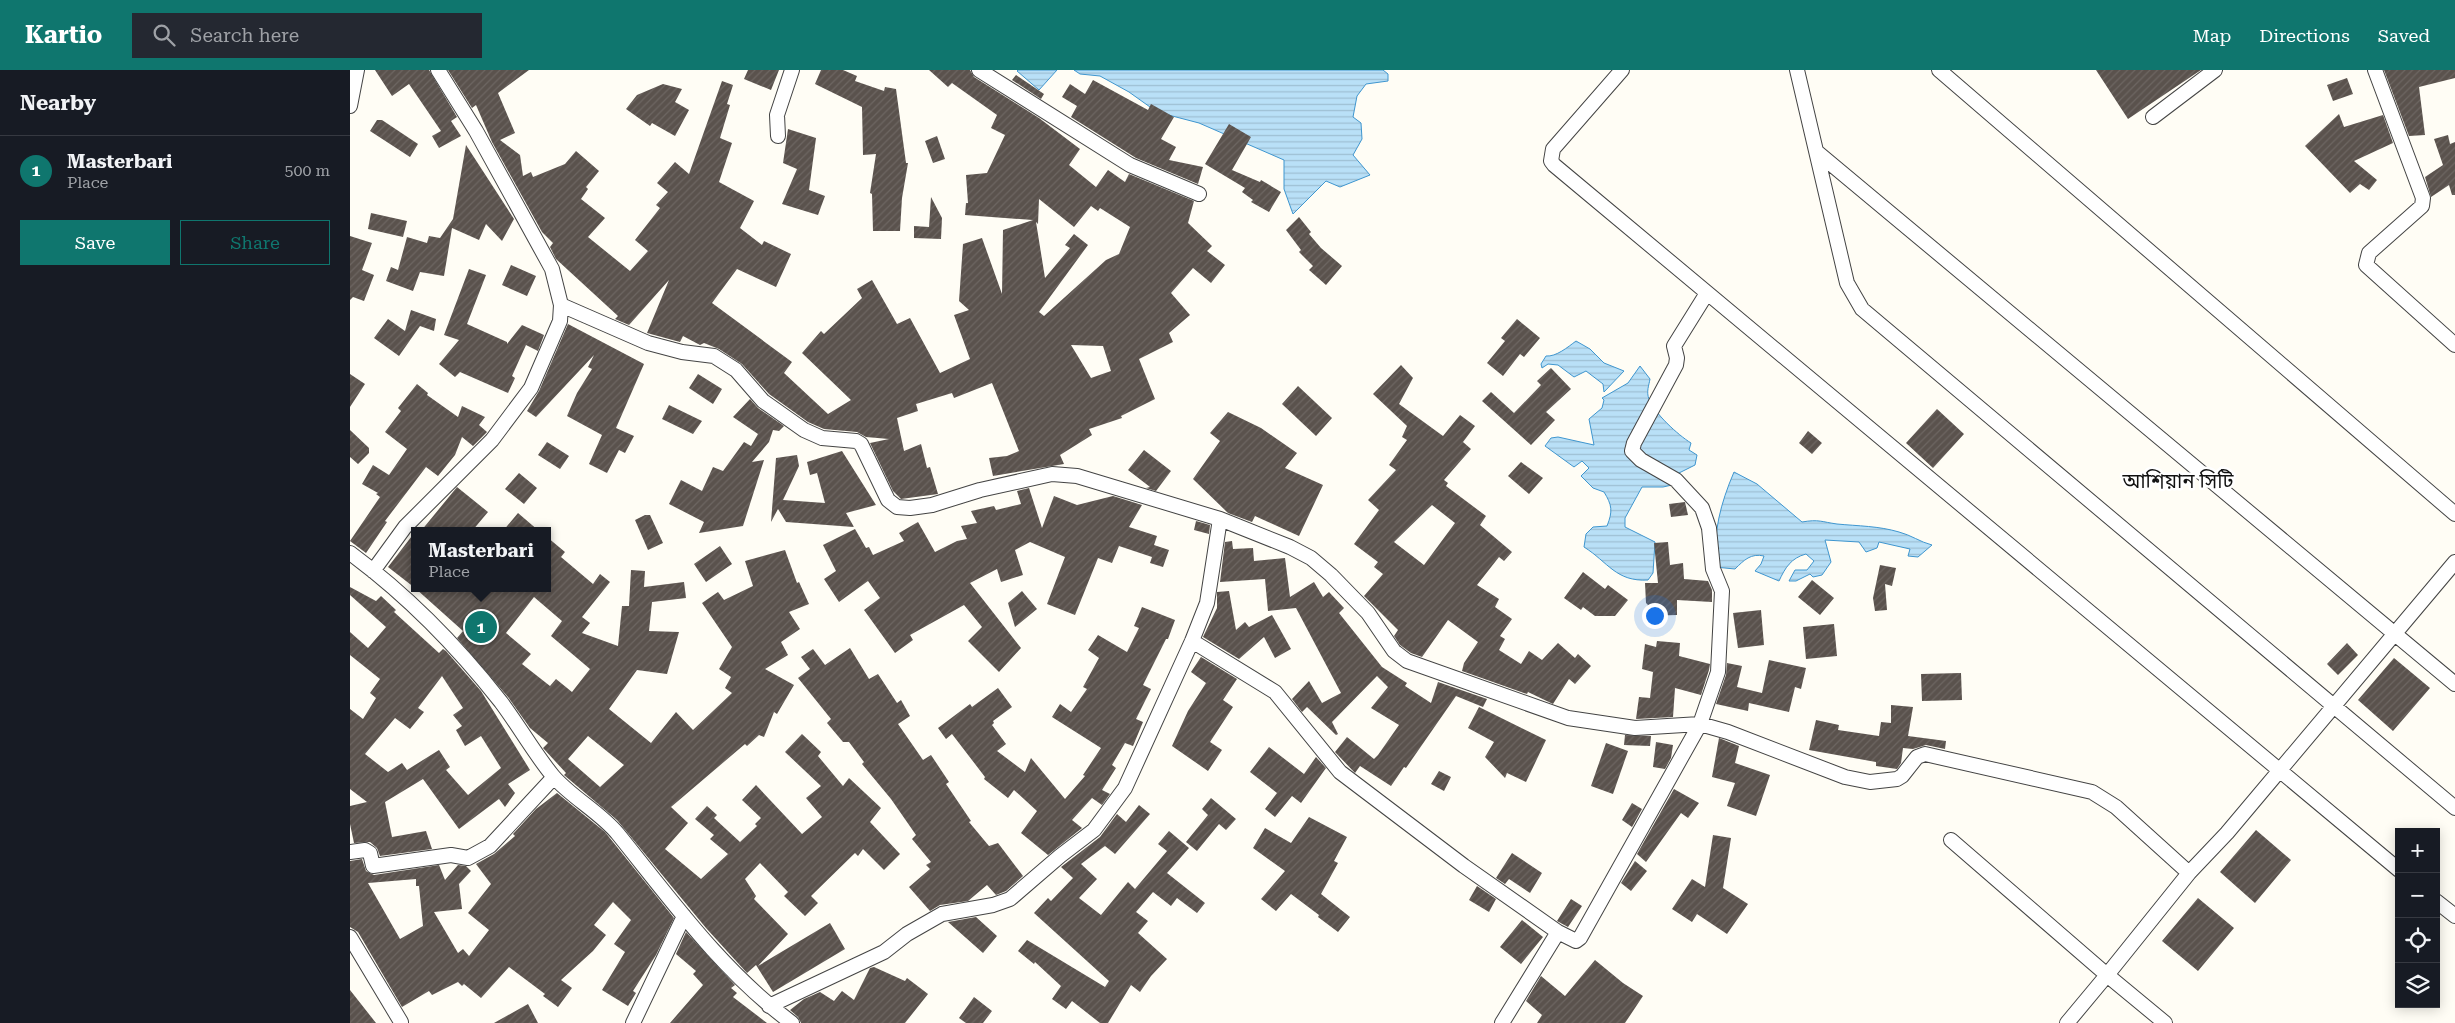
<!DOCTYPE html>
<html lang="en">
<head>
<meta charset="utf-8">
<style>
  :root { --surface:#171b24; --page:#242831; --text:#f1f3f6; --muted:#9ea1a6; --line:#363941; --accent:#0f766e }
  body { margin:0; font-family:"Roboto Serif","Noto Sans Bengali",serif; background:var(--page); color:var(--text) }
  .controls { position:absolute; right:15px; bottom:15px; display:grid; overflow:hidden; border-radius:0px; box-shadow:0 2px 12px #0003 }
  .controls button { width:45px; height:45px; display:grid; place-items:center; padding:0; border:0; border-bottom:1px solid var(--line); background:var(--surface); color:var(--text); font:25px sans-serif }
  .you { position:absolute; left:1304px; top:545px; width:18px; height:18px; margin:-12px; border:4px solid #fff; border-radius:50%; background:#1a73e8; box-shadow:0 0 0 8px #1a73e833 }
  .badge { display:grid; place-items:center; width:32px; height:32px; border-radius:50%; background:var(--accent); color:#fff; font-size:16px; font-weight:700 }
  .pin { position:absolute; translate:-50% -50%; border:2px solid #fff; box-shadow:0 1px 5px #0006 }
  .popup { position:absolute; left:61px; top:457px; width:140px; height:65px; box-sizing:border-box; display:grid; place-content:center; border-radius:0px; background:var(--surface); filter:drop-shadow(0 1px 4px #0005); font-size:16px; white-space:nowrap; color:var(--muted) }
  .popup b { font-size:19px; color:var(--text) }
  .popup::after { content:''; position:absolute; left:50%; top:100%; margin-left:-10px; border:10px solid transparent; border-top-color:var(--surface) }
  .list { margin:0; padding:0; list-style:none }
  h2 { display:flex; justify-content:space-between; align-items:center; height:65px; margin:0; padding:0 20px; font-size:21px }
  h2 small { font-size:16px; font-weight:400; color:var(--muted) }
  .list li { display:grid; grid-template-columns:32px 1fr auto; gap:15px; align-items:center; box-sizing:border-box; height:70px; padding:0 20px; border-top:1px solid var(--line) }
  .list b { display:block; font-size:19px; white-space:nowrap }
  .list p { margin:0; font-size:16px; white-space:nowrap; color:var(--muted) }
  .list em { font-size:16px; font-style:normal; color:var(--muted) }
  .actions { display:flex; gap:10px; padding:15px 20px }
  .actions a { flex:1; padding:11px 0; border:1px solid var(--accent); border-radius:0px; text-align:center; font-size:18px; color:var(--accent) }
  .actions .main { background:var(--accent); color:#fff }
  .icon { flex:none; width:28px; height:28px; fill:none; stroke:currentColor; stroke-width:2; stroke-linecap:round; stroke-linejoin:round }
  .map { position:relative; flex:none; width:2105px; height:953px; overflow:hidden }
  header { display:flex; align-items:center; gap:30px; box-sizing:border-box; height:70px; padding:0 25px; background:var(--accent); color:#fff }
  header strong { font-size:24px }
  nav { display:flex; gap:28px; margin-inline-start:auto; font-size:18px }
  .search { width:350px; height:45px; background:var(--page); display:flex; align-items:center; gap:12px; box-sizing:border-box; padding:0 18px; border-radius:0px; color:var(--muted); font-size:19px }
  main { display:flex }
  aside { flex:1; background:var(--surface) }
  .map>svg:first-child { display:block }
  .water { fill:url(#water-rules); stroke:#3f96cf }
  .building { fill:url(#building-hatch); fill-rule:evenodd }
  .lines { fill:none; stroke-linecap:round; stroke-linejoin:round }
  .minor-casing { stroke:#444; stroke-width:16 }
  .minor { stroke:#fff; stroke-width:14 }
  .labels { text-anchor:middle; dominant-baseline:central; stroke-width:5; stroke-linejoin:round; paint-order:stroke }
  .quarter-label { font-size:20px; fill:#111; stroke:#fff }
</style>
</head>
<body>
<header>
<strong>Kartio</strong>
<div class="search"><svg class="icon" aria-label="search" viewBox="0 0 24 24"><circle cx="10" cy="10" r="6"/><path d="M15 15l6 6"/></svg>Search here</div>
<nav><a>Map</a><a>Directions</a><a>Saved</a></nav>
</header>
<main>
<aside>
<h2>Nearby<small></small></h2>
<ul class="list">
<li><span class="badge">1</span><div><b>Masterbari</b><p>Place</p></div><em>500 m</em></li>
</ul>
<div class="actions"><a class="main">Save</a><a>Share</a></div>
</aside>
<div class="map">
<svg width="2105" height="953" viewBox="0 0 2105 953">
  <defs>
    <pattern id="water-rules" width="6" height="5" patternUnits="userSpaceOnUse" patternTransform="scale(1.25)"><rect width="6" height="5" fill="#b9e0f7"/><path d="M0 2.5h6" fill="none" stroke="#9ebfd3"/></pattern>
    <pattern id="building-hatch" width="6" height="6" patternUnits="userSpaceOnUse" patternTransform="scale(1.25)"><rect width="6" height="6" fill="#5a524d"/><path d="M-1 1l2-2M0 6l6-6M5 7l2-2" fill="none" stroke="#6d6662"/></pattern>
  </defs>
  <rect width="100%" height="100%" fill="#fffdf5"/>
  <!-- water -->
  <path class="water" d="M707,0L689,20L667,1L668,0Z
    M724,0H1033L1038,4V11L1016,14L1007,26L1003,47L1011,53L1012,69L1003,85L1020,105L990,117L976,111L943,144L934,119V90L849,53L807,42L779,22L750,6L730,4Z
    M1226,271L1240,279L1254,293L1274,301L1254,322L1253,314L1236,301L1224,307L1208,295L1198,294L1192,298L1191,294L1196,286C1206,287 1218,277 1226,271Z
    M1290,296L1300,309C1299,315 1296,322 1299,329C1304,343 1328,365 1341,373L1339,380L1347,385L1345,395L1329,403L1322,415L1313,417H1292L1275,448V457L1305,472L1303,503L1298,510C1266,512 1258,492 1234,477L1236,464L1243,457L1257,456C1263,441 1262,435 1254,422L1243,418L1231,406L1239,398L1232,391L1224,397L1195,376L1201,368L1208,367L1244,375L1239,349L1252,338L1254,330L1252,328L1278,313Z
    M1384,402L1407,414L1452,452C1469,449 1472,452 1487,454C1508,456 1529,456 1549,462C1561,465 1570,472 1582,475L1568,487L1558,486L1560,479L1529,472L1527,478L1516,482L1509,472L1475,470L1481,492L1472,505L1463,507L1460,504L1446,511H1439L1445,500H1457L1464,491L1456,484C1441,488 1435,498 1429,511L1405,501L1411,494L1414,486C1401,483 1394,490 1385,499L1365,497C1364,460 1370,435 1384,402Z"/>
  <!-- building -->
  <path class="building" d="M25,0H79L107,47L101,51L111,66L89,78L82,66L91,61L59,14L42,26Z
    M98,0H179L148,23L165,63L150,70L170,85L173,106L181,102L183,107L215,94L226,81L249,101L236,117L238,119L231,129L255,148L238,167L280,201L298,181L285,170L310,138L306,135L318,122L307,113L325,92L339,104L372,11L383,15L377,34L380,35L370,68L382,73L369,112L404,131L390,158L412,175L414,171L441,184L426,217L387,199L362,233L442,292L434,303L478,344L501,330L452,283L471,261L474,264L512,228L507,219L522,210L547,254L560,248L590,303L620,289L604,245L619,240L609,231L613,174L632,168L652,224L653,160L683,150L615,145L616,133H618L616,105L637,103L655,65L641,58L647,45L602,13L598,17L579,0H620L624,7L689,48L730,79L719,95L746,117L758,100L775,112L779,104L844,131L838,153L862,176L857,181L875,195L861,213L843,198L821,223L840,245L819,263L823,272L789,289L805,329L771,346L772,348L739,359L742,365L710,385L714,394L643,406L639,388L657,386L669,381L642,313L604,328L602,323L566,334L568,341L547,348L554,381L571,374L577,398L580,397L588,424L551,429L543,421L520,373L539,369L516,367L507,362L474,359L458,352L419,324L392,294L369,279L354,273L350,275L333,266L330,272L297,263L319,210L279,255L265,249L268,246L206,189L200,177L203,173L192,162L142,72L126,35L122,38ZM689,129L724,157L741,136L748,141L750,138L780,157L769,184L756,190L694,246L689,242L738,175L724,164L715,175L720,178L695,208L686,152L688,154ZM721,275L753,276L761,301L741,308Z
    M398,0H429L421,20L394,9Z
    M471,0H493L507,6L505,11L534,21L535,17L546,19L556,93H558L552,128L550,161H523L522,124L520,123L526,84L513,85L512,37L465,14Z
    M1746,0H1851L1778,49Z
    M2034,0H2105V8L2069,17L2075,65L2059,66Z
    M666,5L694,24L691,29L662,10Z
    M1997,8L2003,24L1983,31L1977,15Z
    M743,10L798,40L801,34L824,47L811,69L826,77L819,90L853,97L848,114L786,88L721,47L727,36L712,27L720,14L735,24Z
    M313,14L332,19L325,32L339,40L325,66L302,53L300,56L276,39L287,25Z
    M1989,44L1994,57L2033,45L2043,73L2004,91L2027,110L2019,120L2010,114L2000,123L1955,76Z
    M27,50H32L68,74L60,87L20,61Z
    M879,54L901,67L882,100L910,112L911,110L931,122L919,142L901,132L903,130L892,122L895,118L855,94Z
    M438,59L466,68L459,120L475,126L468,145L432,134L447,99L433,93Z
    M2098,65L2100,74L2105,72V125H2102L2099,115L2081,127L2075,107L2093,95L2084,69Z
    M587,66L595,89L583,93L575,71Z
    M116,75L164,149L152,171L136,154L129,170L102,158L94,206L70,202L63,221L36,211L41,197L48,200L57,167L77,173L79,166L90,168L103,149Z
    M581,127L592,148L591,169L564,168V156L579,157Z
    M21,143L57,151L53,167L18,159Z
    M949,147L961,162L959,164L971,178L992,196L976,215L959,200L963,196L949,182L951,180L936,160Z
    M0,166L22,173L12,200L24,205L14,231L3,227L0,230Z
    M161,195L186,206L177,226L152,215Z
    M119,199L136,205L117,254L157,272V274L172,255L194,265L188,281L176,275L162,306L165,308L158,323L110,302L105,307L89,294L109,270L94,265Z
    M61,240L86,249L84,261L70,256L49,286L24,268L38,249L55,261Z
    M1167,249L1190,268L1174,287L1170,284L1153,306L1137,293L1155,271L1151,268Z
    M218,254L294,294L266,358L284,366L275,383L269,380L257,403L239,394L252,365L217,346L227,323L242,299L238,297L244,285L186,347L177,341L189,321Z
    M1051,295L1063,308L1049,334L1093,366L1110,345L1125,356L1113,372L1121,379L1094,410L1098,413L1096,416L1136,446L1130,455L1162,482L1154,491L1149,487L1127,515L1149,529L1145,537L1162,549L1150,566L1155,569L1149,580L1171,594L1179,581L1192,590L1208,573L1225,588L1228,584L1241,596L1225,614L1219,609L1203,634L1178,622L1177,624L1112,601L1114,593L1128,572L1098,550L1072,587L1061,583L1050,575L1044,566L1048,560L1014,526L1033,504L1024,497L1028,492L1004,474L1029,440L1018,430L1046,400L1039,395L1057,370L1052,367L1057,356L1023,324ZM1082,435L1105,453L1074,495L1044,472Z
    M1201,298L1221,319L1196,342L1205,350L1181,375L1132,331L1141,322L1164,343L1191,315L1187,311Z
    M0,304L15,314L0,337Z
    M348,304L372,319L363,334L339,318Z
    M67,314L78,323L77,325L108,347L112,336L135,347L129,355L137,362L123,376L112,367L105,385L88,406L76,397L35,451L37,452L16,483L0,471L30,427L26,424L28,423L12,414L23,395L39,405L57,379L35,362L51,341L48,338Z
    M948,316L982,348L966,366L932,334Z
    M400,329L408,338L434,356L429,361L423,360L419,372L402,392L414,390L393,456L349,463L354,452L319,434L331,410L352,421L363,397L373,401L394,372L401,376L408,364L383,347Z
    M319,335L352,351L343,364L312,349Z
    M1587,339L1614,364L1583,398L1556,373Z
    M878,342L911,358L947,383L935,398L973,415L949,466L905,446L902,452L878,443L843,409L870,371L860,363Z
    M0,360L19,378V383L8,394L0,387Z
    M1458,361L1472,373L1462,384L1449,373Z
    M197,372L219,386L210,399L188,385Z
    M794,380L821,401L806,421L796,418L800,417L778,400Z
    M492,381L526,435L496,443L504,457L436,452L428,439L421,452L426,388L447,385L449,396L433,430L475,433L467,403L460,405L457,392Z
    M1171,392L1193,408L1179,424L1158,406Z
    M169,403L187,418L174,434L155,419Z
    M107,417L138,442L122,461H71Z
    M679,418L692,458L704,426L727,435L763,426L792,435L779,457L807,466L804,475L819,480L813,497L800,493L802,487L769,476L762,493L748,488L725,545L697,534L715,487L680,472L665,480L673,505L651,512L647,499L620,513L671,578L649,602L618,571L632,557L614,535L560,565L563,570L545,583L514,540L530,528L518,511L489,532L474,509L486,501L473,475L505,459L516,478L519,477L523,485L554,471L549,463L568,452L585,482L607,471L617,469L611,456L627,453L621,441L644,436L646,440L671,434L667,421Z
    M1335,432L1338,445L1321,447L1319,434Z
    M168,443L189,461H153Z
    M295,445H300L313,473L298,480L285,450Z
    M846,451L860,455L859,464L844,460Z
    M65,462V518L38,497Z
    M197,467L215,482L211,487L243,514L250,504L260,512L232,547L240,553L232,563L268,576L272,536H279L281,500L295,501L294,517L334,512L336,528L302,532L299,561L329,562L317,604L287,600L259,639L301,673L326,642L343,660L382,623L375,618L381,607L369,599L382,577L352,533L368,522L374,530L403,516L395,491L435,480L447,513L449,512L459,534L439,542L450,559L431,572L438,585L415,599L444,615L427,644L424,642L414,667L409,665L397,676L395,674L321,737L338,753L315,779L351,809L378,784L360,769L364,765L345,749L357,736L367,745L364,748L390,772L407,756L405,754L411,748L392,730L406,715L452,764L472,747L456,728L471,716L435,682L452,664L471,682L468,686L493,716L499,708L531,738L520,752L550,784L534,800L513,779L508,786L505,783L461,826L468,833L455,846L434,826L438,822L410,793L395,809L406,826L404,829L438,864L408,896L480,853L495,879L423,922L406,895L397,903L356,858L267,750L214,705L216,703L193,678L198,673L180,658L158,627L107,568L113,561L65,518H197ZM184,527L212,551L201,566L240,599L222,622L206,609L200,616L172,594L181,584L156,563ZM238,666L274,695L250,717L218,689Z
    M882,471L883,479L903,478L904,491L935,488L940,527L964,512L973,527L979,522L994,538L989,543L1032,597L1057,613L1055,616L1081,633L1088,612L1137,629L1133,637L1106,626L1056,698L1054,697L1041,716L1010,696L1005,703L985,682L997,667L1024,689L1028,685L1049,655L1021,638L1038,617L1027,606L982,652L988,664L986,665L957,637L952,642L942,629L959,611L972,633L991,623L946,538L918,541L915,509L870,512L875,472Z
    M1318,472L1320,495L1333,493L1334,509L1358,511L1362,520V532L1327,530V545L1293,546L1298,535L1296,533L1295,513H1308L1304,473Z
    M370,476L382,494L356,512L344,494Z
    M1530,495L1546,498L1542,516L1535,514L1537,540L1525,541L1523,528Z
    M1233,502L1255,519L1258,515L1278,530L1265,546H1245L1233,537L1231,540L1214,528Z
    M1462,510L1484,528L1470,545L1448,527Z
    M0,517L26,531L31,526L46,540L44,542L89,583L93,579L96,581L131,621L180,700L158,714L165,723L155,737L149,729L109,759L73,709L35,732L42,767L76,761L82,779L30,786L27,778L20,772L4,773L0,754V736L17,732L0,719V639L13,649L26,628L20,623L30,609L0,585V562L18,578L36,557L0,525ZM92,606L113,638L103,645L112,656L106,660L115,676L131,666L151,698L118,725L96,700L100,697L89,680L57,700L52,693L38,702L15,684L45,648L60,659L74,642L68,638Z
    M672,521L687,539L665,557L658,533Z
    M879,521L886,560L895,552L899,557L922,545L941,579L925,588L914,567L889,589L853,567L867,538V522Z
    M792,537L825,550L818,569H816L793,615L801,619L786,649L793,652L783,676L775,673L762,695L766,698L752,720L760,724L752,735L742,728L722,750L732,758L698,785L671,763L687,741L664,720L658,728L634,709L635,707L602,664L596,669L588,658L620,634L622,637L648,618L662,637L643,651L644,653L642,655L656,674L647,681L675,702L681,688L715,729L735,706L733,705L751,678L702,647L710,634L721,642L737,619L733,617L749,588L738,580L748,565L777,582L789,558L784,556Z
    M1411,540L1414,575L1388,578L1383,543Z
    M1484,554L1487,586L1456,589L1453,557Z
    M1307,571L1330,573L1329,586L1360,594L1359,600L1351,625L1325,618L1323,647L1286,649L1289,627L1300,628L1303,602L1292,599L1295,574L1306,577Z
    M1997,573L2008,585L1988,605L1977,594Z
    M500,578L519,609L528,604L547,633L551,630L560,646L548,654L573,690L581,685L599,712L596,714L621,751L619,752L639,776L648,773L673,806L656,821L646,825L637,815L618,831L590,835L580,841L559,817L580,799L576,795L581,792L562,769L566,765L541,729L512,694L514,692L499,672H493L477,653L481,649L448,608L460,599L451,587L463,579L475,595Z
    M851,587L887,609L873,630L883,637L860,672L872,680L858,701L822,676L838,641L856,613L841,602Z
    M2044,588L2080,618L2043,661L2008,630Z
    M1419,590L1456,598L1451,619L1445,617L1439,642L1399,633L1398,641L1366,634L1376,605L1377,593L1392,596L1387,617L1412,623Z
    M1611,603L1612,630L1572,631L1571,604Z
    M1541,635L1563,637L1558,666L1596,671L1595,679L1576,675L1563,679L1553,678L1551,693L1547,699L1526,696V692L1459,680L1466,650L1489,655L1488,660L1529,666L1531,652L1541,653Z
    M1129,637L1196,670L1176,712L1157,703L1155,708L1135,687L1144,672L1118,658Z
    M1275,665L1301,666L1300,676L1274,675Z
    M1369,668L1389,676L1385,693L1420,705L1406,746L1377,736L1385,713L1362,707Z
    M1306,672L1323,675L1321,688L1315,699L1303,697Z
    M1256,673L1278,681L1263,724L1241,716Z
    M919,677L954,704L966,687L976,698L951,733L942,726L925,747L915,739L927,723L900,702Z
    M1089,701L1101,707L1094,721L1081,714Z
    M1324,719L1349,733L1338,748L1331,743L1296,792L1287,784Z
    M207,723L255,762L324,848L306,885L283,921L286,923L278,936L252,920L275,882L264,874L281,850L263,832L244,855L256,865L243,881L211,910L222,918L208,937L193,926L195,924L159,897L131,928L114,914L112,916L108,912L82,925L79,921L52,937L8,862L0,857V791L12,789L16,801L24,805L89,795L95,810L108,795L116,796L121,801L109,814L112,839L84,842L108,883L113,879L119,886L139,860L118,843L141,814L126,794L144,784L165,766L163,764L186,739ZM66,809V816H69L73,856L50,869L18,813Z
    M861,728L886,749L876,760L869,754L847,781L836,772L858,745L852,739Z
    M1282,733L1292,739L1282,757L1272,750Z
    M789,735L800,744L765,784L755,776L731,794L747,809L729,828L751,845L778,812L785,819L817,781L808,774L819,761L839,778L817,803L855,833L847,843L827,828L821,836L803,822L786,842L798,851L788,863L817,889L801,906L790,922L781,915L758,953H750L722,931L716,939L702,929L711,916L685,892L684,894L668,881L677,870L755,917L759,911L684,843L698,828L701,831L723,808L711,797L750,767L767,744L776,752Z
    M959,747L997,767L984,791L988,793L971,824L1000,847L988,862L968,847L969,845L941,824L926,841L911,829L935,801L903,778L915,758L941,773Z
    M1906,760L1941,790L1905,833L1870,802Z
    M1363,765L1381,768L1373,818L1398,834L1377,864L1347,844L1342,852L1322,839L1342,809L1355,817Z
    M1162,783L1192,803L1180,823L1159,809L1155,814L1146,808Z
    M1285,791L1297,801L1281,821L1271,813Z
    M1127,816L1146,829L1139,842L1119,830Z
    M1848,828L1884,858L1848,901L1812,871Z
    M1221,829L1232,836L1218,857L1207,851Z
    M626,847L647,866L633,883L598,852Z
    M1172,850L1193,867L1171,894L1150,877Z
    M336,862L385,915L381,918L387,923L383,927L417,953H320L353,915L343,904L346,901L326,884Z
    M1245,890L1273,913L1293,926L1275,953H1187L1192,945L1176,931L1191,906L1215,926Z
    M524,897L555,911L557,908L578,924L555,953H451L448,947L440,940L454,929L470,922L484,931L492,921L504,930L520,898Z
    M0,920L26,953H0Z
    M624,927L642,941L633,953H616L609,948Z
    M178,934L188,953H144Z"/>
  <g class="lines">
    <!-- minor casing -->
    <g class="minor-casing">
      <path id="minor" d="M629,0L780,95L849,124
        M1272,0L1203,79L1201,91L1204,95L2049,800
        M1447,0L1497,213L1512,239L2105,738
        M1589,0L2105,444
        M2025,0L2073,128L2072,136L2019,183L2016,195L2105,275
        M0,36L7,0
        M1803,47L1865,0
        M428,66L427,45L442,0
        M1468,83L2105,614
        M211,235L298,273L332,282L364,286L386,300L413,331L454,360L472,368L506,371L511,374L538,430L547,437L560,438L582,435L630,420L702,404L727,406L870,449L940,477L961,488L981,505L1018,543L1044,581L1057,591L1218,648L1285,658L1350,654L1378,662L1495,707L1520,712L1547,709L1552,706L1567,687L1575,684L1742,722L1766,737L1839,803L1757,905L1815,953
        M0,483C57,525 107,576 151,632C169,656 184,683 203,706C222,728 250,742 268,764C322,831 372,901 442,953
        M23,501L55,457L142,370L181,318L210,251L211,235L202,199L126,61L88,0
        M842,571L925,622L990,702L1114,796L1208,862L1226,871L1230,868L1350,654L1368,602L1372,521L1363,499L1359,458L1352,438L1326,410L1291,390L1282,381L1284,373L1326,295L1327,288L1324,276L1357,223
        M1601,770L1757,905L1717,953
        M0,782L15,780L20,783L23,796L101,785L118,788L140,776L204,707
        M1839,803L1877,763L2105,492
        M2086,831L2105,846
        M0,867L51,952
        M419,936L534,882L557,864L592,844L643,835L660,829L710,786L744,760L775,718L842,571L857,533L870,449
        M283,953L334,846
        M1152,953L1208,862"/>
    </g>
    <!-- minor -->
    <use href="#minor" class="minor"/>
  </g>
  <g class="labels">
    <!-- quarter labels -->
    <g class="quarter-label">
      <text x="1828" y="411">আশিয়ান সিটি</text>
    </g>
  </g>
</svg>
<div class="controls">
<button>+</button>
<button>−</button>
<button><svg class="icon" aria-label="locate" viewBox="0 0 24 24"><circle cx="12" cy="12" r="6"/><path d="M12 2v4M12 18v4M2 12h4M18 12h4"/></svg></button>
<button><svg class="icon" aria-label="layers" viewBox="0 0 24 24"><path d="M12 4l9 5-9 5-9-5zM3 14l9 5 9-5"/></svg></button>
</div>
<div class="you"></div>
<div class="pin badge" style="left:131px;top:557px">1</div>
<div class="popup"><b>Masterbari</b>Place</div>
</div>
</main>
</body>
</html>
